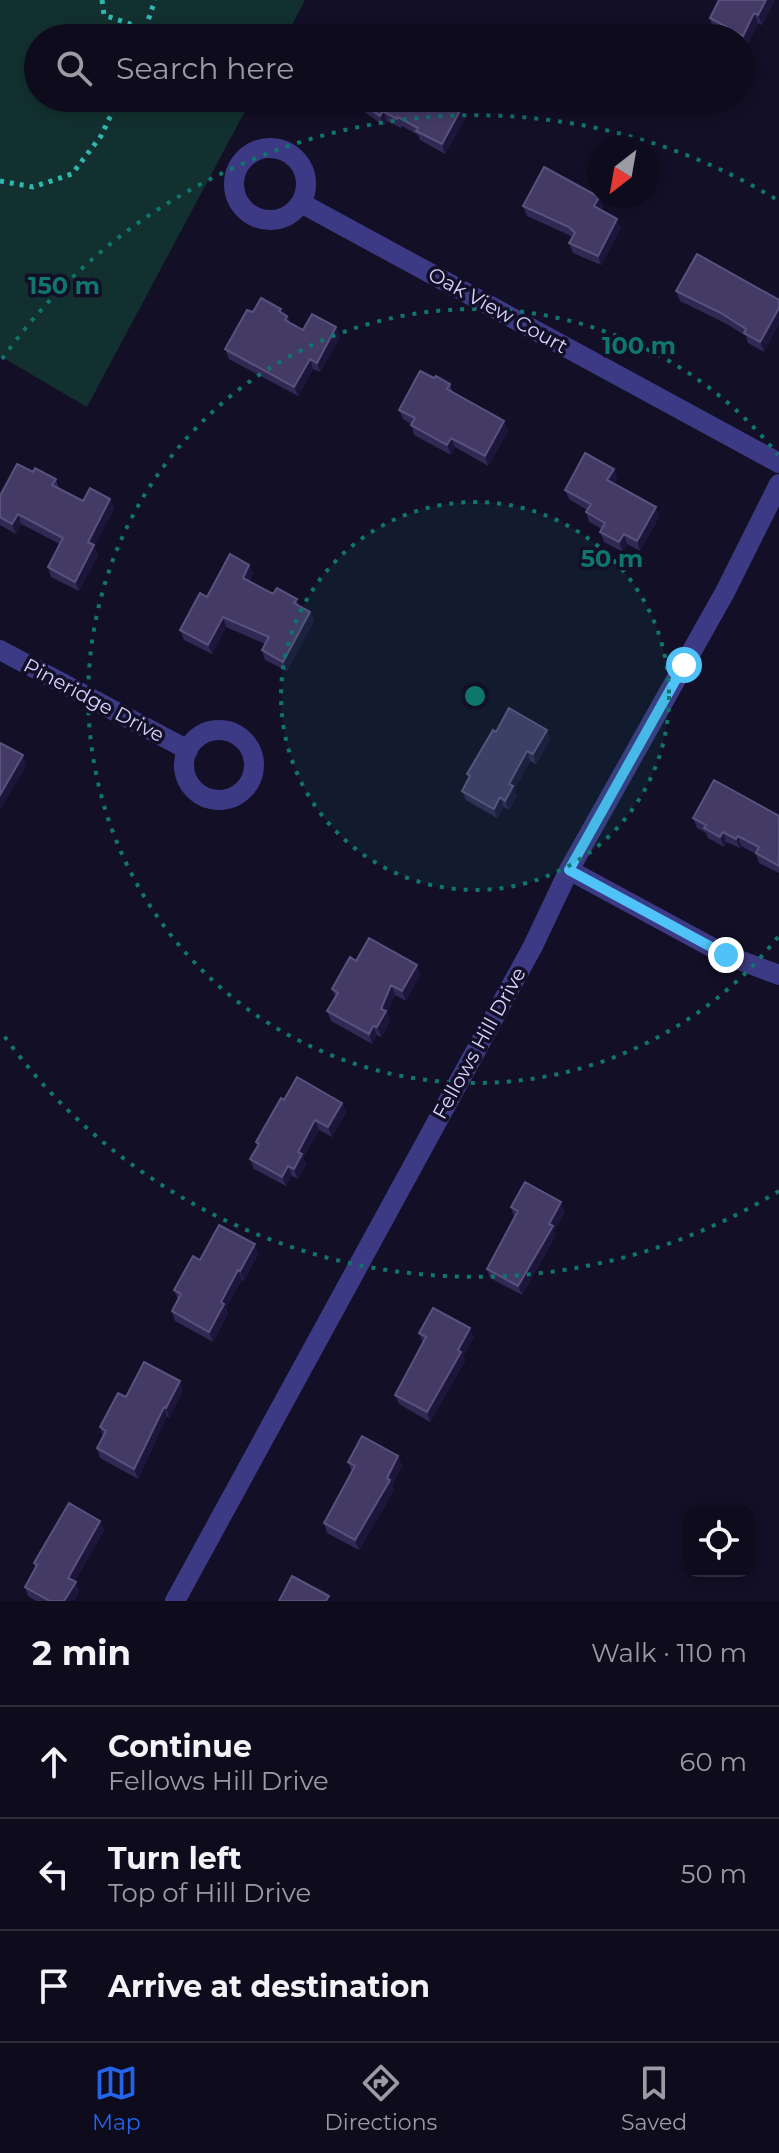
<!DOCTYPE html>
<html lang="en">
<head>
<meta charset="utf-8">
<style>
  :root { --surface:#0e0b1c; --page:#1c1929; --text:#f1f3f6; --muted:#9b9ba3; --line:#2e2b3b; --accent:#2563eb }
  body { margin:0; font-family:Montserrat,sans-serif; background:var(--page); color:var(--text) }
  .controls { position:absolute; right:24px; bottom:24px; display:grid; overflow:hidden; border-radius:16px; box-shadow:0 4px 12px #0003 }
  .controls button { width:72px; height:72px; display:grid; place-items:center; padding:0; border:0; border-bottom:2px solid var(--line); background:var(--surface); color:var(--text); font:40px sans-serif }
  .compass { position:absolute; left:587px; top:136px; width:72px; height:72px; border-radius:50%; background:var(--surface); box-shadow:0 4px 12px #0003; rotate:211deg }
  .stop { position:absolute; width:24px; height:24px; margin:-18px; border:6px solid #4fc3f7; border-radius:50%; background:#fff }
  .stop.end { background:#4fc3f7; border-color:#fff; box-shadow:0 2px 8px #0008 }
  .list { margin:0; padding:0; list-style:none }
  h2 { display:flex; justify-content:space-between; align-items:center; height:104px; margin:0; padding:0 32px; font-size:34px }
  h2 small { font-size:26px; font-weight:400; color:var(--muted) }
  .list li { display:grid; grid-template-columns:52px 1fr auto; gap:24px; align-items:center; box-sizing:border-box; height:112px; padding:0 32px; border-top:2px solid var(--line) }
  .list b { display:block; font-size:30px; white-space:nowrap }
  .list p { margin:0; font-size:26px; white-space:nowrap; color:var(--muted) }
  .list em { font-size:26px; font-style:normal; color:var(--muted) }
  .icon { flex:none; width:44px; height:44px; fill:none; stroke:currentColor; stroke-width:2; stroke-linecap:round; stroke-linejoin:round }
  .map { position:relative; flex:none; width:779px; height:1601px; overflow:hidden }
  .search { position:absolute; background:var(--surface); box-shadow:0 4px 12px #0003; left:24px; right:24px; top:24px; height:88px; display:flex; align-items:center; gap:20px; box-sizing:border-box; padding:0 28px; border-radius:44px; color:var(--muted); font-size:30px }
  .sheet { height:440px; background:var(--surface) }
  nav { display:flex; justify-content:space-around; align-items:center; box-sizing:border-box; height:112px; border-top:2px solid var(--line); background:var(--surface); font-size:22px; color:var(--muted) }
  nav a { display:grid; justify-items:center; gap:4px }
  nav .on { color:var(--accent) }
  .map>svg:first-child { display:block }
  .green { fill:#12302f }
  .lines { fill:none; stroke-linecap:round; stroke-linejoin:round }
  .path { stroke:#2fb8b0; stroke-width:5; stroke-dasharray:4 6; stroke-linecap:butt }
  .minor { stroke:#3d3a85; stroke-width:20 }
  .wall { fill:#312854 }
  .shaded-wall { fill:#1d163a }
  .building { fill:#433a66; stroke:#5a527e; stroke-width:2 }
  .route { stroke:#4fc3f7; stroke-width:10 }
  .ring { fill:none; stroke:#0f766e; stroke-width:4; stroke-dasharray:4 8 }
  .labels { text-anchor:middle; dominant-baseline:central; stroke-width:7; stroke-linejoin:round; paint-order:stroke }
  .street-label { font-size:20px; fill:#d9d4ff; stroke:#130f26 }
  .centre { fill:#0f766e; stroke:#130f26; stroke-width:4 }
  .ring-label { font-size:24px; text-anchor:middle; font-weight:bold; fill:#0f766e; stroke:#130f26; stroke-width:7; stroke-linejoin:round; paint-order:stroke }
</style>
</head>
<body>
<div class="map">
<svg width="779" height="1601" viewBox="0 0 779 1601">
  <rect width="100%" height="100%" fill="#130f26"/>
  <!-- green -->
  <path class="green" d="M0,0H305L285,38H38V98H252L87,407L0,356Z"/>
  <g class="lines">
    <!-- path -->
    <path class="path" d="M102,0L104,15L145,29
      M142,38L155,0
      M0,181L33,187L72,174L101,136L119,98"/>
    <!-- minor -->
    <path class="minor" d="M234 184a36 36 0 1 1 72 0a36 36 0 1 1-72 0Z
      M301,203L779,463
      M0,650L188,750
      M184 765a35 35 0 1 1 70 0a35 35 0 1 1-70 0Z
      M569,870L726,955L779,975
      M175,1601L533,946L569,870L725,592L779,484"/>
  </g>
  <!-- wall -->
  <path class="wall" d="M775,0L762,25L758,23L747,45L741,43V38H732L713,28L710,18Z
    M355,98L466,117L445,154L420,140L418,135L402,126L401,128L387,121L384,126L358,107Z
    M523,206L603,207L601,210L621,228L601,265L573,253L569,243L573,237L527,216Z
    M676,291L779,300L764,352L748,343L746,336L725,323L680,301Z
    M281,309L282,313L287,316L290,322L303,330L336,327L340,337L320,372L313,369L298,396L229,359L225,349L253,312Z
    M434,378L450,384L453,393L504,421L508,431L488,466L455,447L451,455L414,435L411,424L403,419L399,410Z
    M614,469L617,478L614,484L659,517L640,551L627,544L623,552L604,542L600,532L602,529L589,522L586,512L587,510L569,499L565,490Z
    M33,472L56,479L59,489L83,501L110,499L114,509L94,546L98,555L79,591L51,577L48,567L60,544L21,524L16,534L0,525V496Z
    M249,565L253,574L249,582L273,594L297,599L299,606L310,612L314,621L287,671L265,660L262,650L265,644L226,627L212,654L184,640L180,630L207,597Z
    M547,730L550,740L536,764L530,761L514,790L517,796L509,810L504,807L497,818L466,800L462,791L469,778L467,774L496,732Z
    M779,816V873L759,863L756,854L741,846L740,848L726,842L724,847L708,838L706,833L697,828L693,818Z
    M356,961L417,965L420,975L406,1001L395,995L387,1013L390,1021L381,1037L377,1035L372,1044L331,1021L327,1011L335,997L332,989Z
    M284,1100L342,1103L346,1112L332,1137L319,1130L303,1158L306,1164L298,1179L292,1176L286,1186L254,1169L250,1159L257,1146L256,1142Z
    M511,1207L565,1212L554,1231L556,1235L522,1295L490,1278L487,1269L514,1217Z
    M258,1254L244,1281L242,1279L226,1308L228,1313L213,1342L175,1321L172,1311L178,1300L174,1290L200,1260Z
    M419,1333L474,1337L463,1356L465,1361L430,1422L399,1404L395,1395L423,1343Z
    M183,1391L169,1418L167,1416L138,1479L100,1458L97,1448L103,1437L100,1427L126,1397Z
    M398,1456L402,1466L392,1485L394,1490L359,1550L327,1533L324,1523L352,1472L348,1462Z
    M100,1521L104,1530L75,1581L79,1591L74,1601H36L28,1596L25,1587L35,1568L34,1563Z"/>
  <!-- shaded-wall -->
  <path class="shaded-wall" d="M766,0H775L762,25L758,15Z
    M754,13L758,23L747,45L743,36Z
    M462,107L466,117L445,154L442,144Z
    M383,111L387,121L384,126L380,116Z
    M599,197L603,207L598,216L594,206Z
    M617,219L621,228L601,265L598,256Z
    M779,308V325L764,352L760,342Z
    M336,327L340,337L320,372L317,363Z
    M310,359L313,369L298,396L294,387Z
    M504,421L508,431L488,466L485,456Z
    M451,438L455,447L451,455L447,445Z
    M614,469L617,478L611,490L607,480Z
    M110,499L114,509L94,546L98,555L79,591L75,582L88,542Z
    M656,507L659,517L640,551L637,541Z
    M18,514L21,524L16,534L12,524Z
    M624,534L627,544L623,552L619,542Z
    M249,565L253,574L246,588L243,578Z
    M310,612L314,621L287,671L283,662Z
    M223,617L226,627L212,654L208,645Z
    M547,730L550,740L536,764L533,754Z
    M527,751L530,761L514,790L517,796L509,810L505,801L509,784Z
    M23,755L27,765L0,810V795Z
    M500,797L504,807L497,818L494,809Z
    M723,832L726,842L724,847L720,837Z
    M738,836L741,846L740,848L736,839Z
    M417,965L420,975L406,1001L402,991Z
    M391,985L395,995L387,1013L390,1021L381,1037L377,1027L381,1009Z
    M373,1026L377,1035L372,1044L369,1034Z
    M342,1103L346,1112L332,1137L328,1127Z
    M315,1120L319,1130L303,1158L306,1164L298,1179L294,1169L298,1152Z
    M288,1166L292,1176L286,1186L282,1177Z
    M561,1202L565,1212L554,1231L556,1235L522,1295L518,1286Z
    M255,1244L258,1254L244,1281L240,1271Z
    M238,1270L242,1279L226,1308L228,1313L213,1342L209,1332L221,1302Z
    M470,1328L474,1337L463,1356L465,1361L430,1422L427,1412Z
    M180,1381L183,1391L169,1418L166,1408Z
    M164,1407L167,1416L138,1479L134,1469Z
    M398,1456L402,1466L392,1485L394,1490L359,1550L355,1540Z
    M100,1521L104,1530L72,1587L68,1578Z
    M76,1582L79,1591L74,1601H64Z"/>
  <!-- building -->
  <path class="building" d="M719,0H766L758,15L754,13L743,36L710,18Z
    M355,98H445L462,107L442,144L416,131L418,128L398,117L397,119L383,111L380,116Z
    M544,167L599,197L594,206L617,219L598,256L569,243L575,233L569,227L523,206Z
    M697,254L779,300V308L760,342L744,333L746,329L721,313L676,291Z
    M261,298L281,309L279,311L287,316L285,320L303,330L312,314L336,327L317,363L310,359L294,387L225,349L247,310L253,312Z
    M420,371L434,378L436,376L450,384L447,389L504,421L485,456L451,438L447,445L411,425L415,418L399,410Z
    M585,453L614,469L607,480L656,507L637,541L624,534L619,542L600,532L605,523L586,512L591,504L565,490Z
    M17,464L33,472L35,468L56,479L52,485L83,501L90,488L110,499L88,542L94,545L75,582L48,567L63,538L18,514L12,524L0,517V496Z
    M230,554L249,565L243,578L273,594L277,588L297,599L294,603L310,612L283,662L262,650L269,637L223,617L208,645L180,630L200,593L207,597Z
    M509,708L547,730L533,754L527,751L509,784L513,786L505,801L500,797L494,809L462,791L470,776L467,774L493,730L496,732Z
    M0,743L23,755L0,795Z
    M714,780L779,816V866L756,853L759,847L738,836L736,839L723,832L720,837L704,828L706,825L693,818Z
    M369,938L417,965L402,991L391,985L381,1009L386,1011L377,1027L373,1026L369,1034L327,1011L338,993L332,989L350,957L356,961Z
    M297,1077L342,1103L328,1127L315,1120L298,1152L302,1154L294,1169L288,1166L282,1177L250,1159L259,1144L256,1142L281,1098L284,1100Z
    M525,1182L561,1202L549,1224L553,1226L518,1286L487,1269L518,1211L511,1207Z
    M219,1225L255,1244L240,1271L238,1270L221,1302L224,1304L209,1332L172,1311L181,1294L174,1290L193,1256L200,1260Z
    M433,1308L470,1328L458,1350L461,1352L427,1412L395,1395L426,1337L419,1333Z
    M144,1362L180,1381L166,1408L164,1407L134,1469L97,1448L106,1431L100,1427L118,1393L126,1397Z
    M362,1436L398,1456L387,1478L390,1480L355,1540L324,1523L355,1466L348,1462Z
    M69,1503L100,1521L68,1578L76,1582L64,1601H50L25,1587L37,1565L34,1563Z
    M292,1576L329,1596L326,1601H279Z"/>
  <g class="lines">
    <!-- route -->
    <path class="route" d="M684,665L569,870L726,955"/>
  </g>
  <!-- distance rings -->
  <circle cx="475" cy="696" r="194" fill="#0f766e" fill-opacity=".12"/>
  <g class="ring">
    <circle cx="475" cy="696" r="194"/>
    <path d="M778 937A387 387 0 1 1 778 455"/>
    <path d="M779 1191A581 581 0 0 1 2 1033M2 359A581 581 0 0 1 779 201"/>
  </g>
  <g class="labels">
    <!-- street labels -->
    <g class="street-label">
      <text transform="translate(498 310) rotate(29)">Oak View Court</text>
      <text transform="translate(94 700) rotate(28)">Pineridge Drive</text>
      <text transform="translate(479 1043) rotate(-61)">Fellows Hill Drive</text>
    </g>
  </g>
  <circle cx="475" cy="696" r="12" class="centre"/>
  <g class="ring-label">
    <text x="64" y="294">150 m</text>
    <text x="639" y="354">100 m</text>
    <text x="612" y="567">50 m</text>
  </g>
</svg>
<div class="controls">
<button><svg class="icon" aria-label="locate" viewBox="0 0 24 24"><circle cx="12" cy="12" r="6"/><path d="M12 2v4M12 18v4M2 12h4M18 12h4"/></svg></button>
</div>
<svg class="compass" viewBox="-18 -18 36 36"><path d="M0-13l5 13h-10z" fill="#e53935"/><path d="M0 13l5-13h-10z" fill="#9b9ba3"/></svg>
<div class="stop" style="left:684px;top:665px"></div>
<div class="stop end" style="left:726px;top:955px"></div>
<div class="search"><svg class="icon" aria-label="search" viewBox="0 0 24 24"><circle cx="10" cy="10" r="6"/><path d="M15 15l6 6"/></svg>Search here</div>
</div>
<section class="sheet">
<h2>2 min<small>Walk · 110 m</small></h2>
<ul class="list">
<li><svg class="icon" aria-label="ahead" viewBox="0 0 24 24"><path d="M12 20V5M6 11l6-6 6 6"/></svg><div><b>Continue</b><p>Fellows Hill Drive</p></div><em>60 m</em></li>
<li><svg class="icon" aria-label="left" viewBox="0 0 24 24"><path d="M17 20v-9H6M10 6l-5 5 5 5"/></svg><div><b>Turn left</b><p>Top of Hill Drive</p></div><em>50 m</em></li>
<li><svg class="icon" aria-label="arrive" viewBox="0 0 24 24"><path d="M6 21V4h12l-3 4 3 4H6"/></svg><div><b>Arrive at destination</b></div></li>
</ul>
</section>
<nav>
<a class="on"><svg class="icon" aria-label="map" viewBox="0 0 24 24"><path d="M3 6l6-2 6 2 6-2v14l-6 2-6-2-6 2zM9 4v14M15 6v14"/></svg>Map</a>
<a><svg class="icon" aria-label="directions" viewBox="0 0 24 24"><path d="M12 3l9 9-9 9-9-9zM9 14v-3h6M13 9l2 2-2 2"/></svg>Directions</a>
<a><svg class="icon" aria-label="saved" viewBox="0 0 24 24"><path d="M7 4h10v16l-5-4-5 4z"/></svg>Saved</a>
</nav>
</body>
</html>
